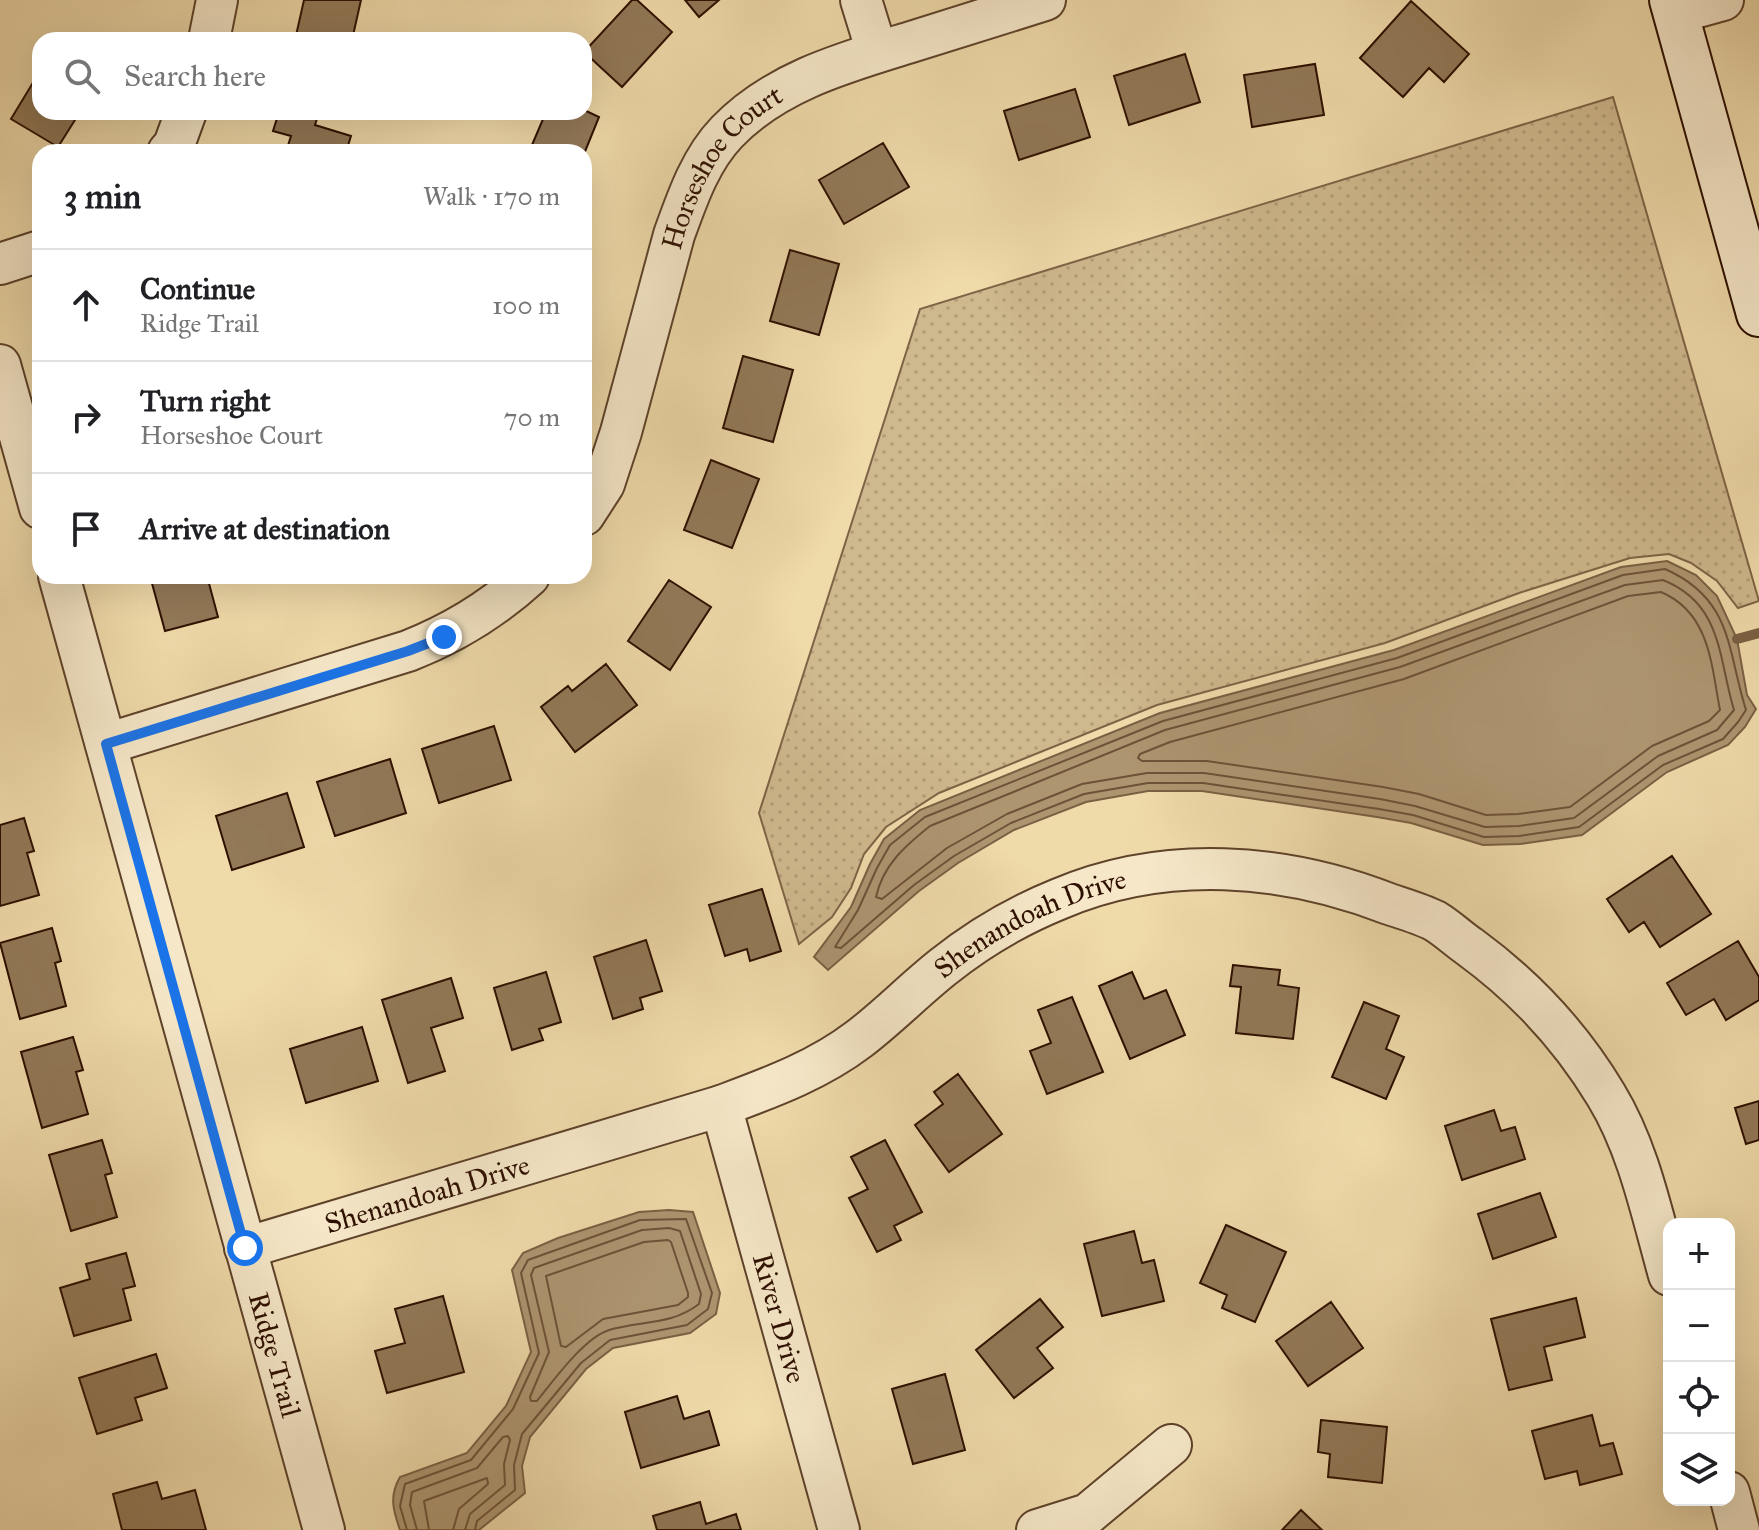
<!DOCTYPE html>
<html lang="en">
<head>
<meta charset="utf-8">
<style>
  :root { --surface:#fff; --page:#f6f6f6; --text:#202124; --muted:#757577; --line:#e0e0e0 }
  body { margin:0; font-family:"IM FELL Great Primer",serif; background:var(--page); color:var(--text) }
  .controls { position:absolute; right:24px; bottom:24px; display:grid; overflow:hidden; border-radius:16px; box-shadow:0 8px 32px #0002 }
  .controls button { width:72px; height:72px; display:grid; place-items:center; padding:0; border:0; border-bottom:2px solid var(--line); background:var(--surface); color:var(--text); font:40px sans-serif }
  .stop { position:absolute; width:24px; height:24px; margin:-18px; border:6px solid #1a73e8; border-radius:50%; background:#fff }
  .stop.end { background:#1a73e8; border-color:#fff; box-shadow:0 2px 8px #0008 }
  .list { margin:0; padding:0; list-style:none }
  h2 { display:flex; justify-content:space-between; align-items:center; height:104px; margin:0; padding:0 32px; font-size:34px }
  h2 small { font-size:26px; font-weight:400; color:var(--muted) }
  .list li { display:grid; grid-template-columns:52px 1fr auto; gap:24px; align-items:center; box-sizing:border-box; height:112px; padding:0 32px; border-top:2px solid var(--line) }
  .list b { display:block; font-size:30px; white-space:nowrap }
  .list p { margin:0; font-size:26px; white-space:nowrap; color:var(--muted) }
  .list em { font-size:26px; font-style:normal; color:var(--muted) }
  .icon { flex:none; width:44px; height:44px; fill:none; stroke:currentColor; stroke-width:2; stroke-linecap:round; stroke-linejoin:round }
  .map { position:relative; flex:none; width:1759px; height:1530px; overflow:hidden }
  .search { position:absolute; background:var(--surface); box-shadow:0 8px 32px #0002; left:32px; top:32px; width:560px; height:88px; display:flex; align-items:center; gap:20px; box-sizing:border-box; padding:0 28px; border-radius:24px; color:var(--muted); font-size:30px }
  .panel { position:absolute; background:var(--surface); box-shadow:0 8px 32px #0002; left:32px; top:144px; width:560px; height:440px; border-radius:24px }
  .map>svg:first-child { display:block }
  .grass { fill:url(#grass-dots); stroke:#7e6446; stroke-width:2 }
  .water { fill:#ad9570; stroke:#7a6043; stroke-width:2 }
  .lines { fill:none; stroke-linecap:round; stroke-linejoin:round }
  .shore { stroke:#6e5238; stroke-width:2 }
  .stream { stroke:#7a6043; stroke-width:10 }
  .building { fill:#927958; stroke:#2e1000; stroke-width:2 }
  .street-casing { stroke:#5e422a; stroke-width:44 }
  .secondary-casing { stroke:#2e1000; stroke-width:48 }
  .street { stroke:#f5e7c8; stroke-width:40 }
  .secondary { stroke:#f5e7c8; stroke-width:44 }
  .route { stroke:#1a73e8; stroke-width:10 }
  .labels { text-anchor:middle; dominant-baseline:central; stroke-width:6; stroke-linejoin:round; paint-order:stroke }
  .street-label { font-size:28px; fill:#2e1000; stroke:#f5e7c8 }
</style>
</head>
<body>
<div class="map">
<svg width="1759" height="1530" viewBox="0 0 1759 1530">
  <defs>
    <pattern id="grass-dots" width="8" height="8" patternUnits="userSpaceOnUse" patternTransform="scale(2)"><rect width="8" height="8" fill="#ceb88d"/><path d="M2 2h.1M6 6h.1" fill="none" stroke="#b19d78" stroke-width="1.8" stroke-linecap="round"/></pattern>
  </defs>
  <rect width="100%" height="100%" fill="#efdaaa"/>
  <filter id="stains"><feTurbulence type="fractalNoise" baseFrequency=".0025" numOctaves="4"/><feColorMatrix values="0 0 0 0 .2 0 0 0 0 .09 0 0 0 0 .02 0 0 0 .5 -.17"/></filter>
  <radialGradient id="worn" r=".72"><stop offset=".6" stop-color="#630" stop-opacity="0"/><stop offset="1" stop-color="#630" stop-opacity=".3"/></radialGradient>
  <!-- grass -->
  <path class="grass" d="M1613,97L1759,601L1738,608L1717,581L1691,563L1669,554L1630,558L1519,593L1385,643L1157,705L939,793L886,827L864,854L851,888L832,917L799,944L759,813L920,309Z"/>
  <!-- water -->
  <path class="water" d="M1667,561L1696,575L1717,596L1737,639L1747,695L1756,709L1745,727L1728,745L1667,772L1582,835L1520,844L1483,845L1411,823L1377,817L1202,791H1148L1086,802L1014,830L958,863L919,891L828,970L814,957L851,907L870,864L884,839L920,810L1160,713L1394,650L1621,567Z
    M669,1210L693,1212L720,1293L716,1314L690,1333L613,1348L586,1369L530,1437L522,1466L525,1493L479,1530H400C393,1510 389,1496 400,1477L467,1453L506,1406L531,1352L512,1270L523,1253L558,1238L639,1212Z"/>
  <g class="lines">
    <!-- shore -->
    <path class="shore" d="M1665,569C1733,599 1727,650 1746,710L1738,722L1723,739L1663,765L1579,827L1519,836L1484,837L1413,815L1379,809L1203,783H1148L1084,794L1011,823L954,856L914,885L841,948L835,947L858,910L877,868L890,845L925,817L1163,721L1397,658L1623,575Z
      M1663,580C1723,604 1718,658 1734,710L1717,730L1658,756L1574,818L1519,826L1485,827L1415,806L1380,799L1204,773H1147L1082,784L1007,814L947,848L882,899L876,897C883,865 905,846 930,826L1165,730L1400,667L1625,585Z
      M1661,592C1710,613 1711,664 1720,710L1709,721L1652,746L1570,807L1518,814L1486,815L1419,794L1383,787L1207,761H1142L1138,758L1140,754L1170,742L1404,679L1628,596Z
      M669,1228L680,1231L701,1294L699,1304C670,1326 642,1320 609,1330C584,1338 553,1381 537,1401H531L530,1397L549,1352L531,1275L534,1268L642,1230Z
      M668,1240L671,1242L688,1293V1297L678,1305L603,1319L566,1347L561,1346L546,1276L644,1242Z
      M407,1530L400,1506L405,1484L471,1460L513,1409L539,1353L521,1273L528,1260L640,1220L686,1219L712,1293L708,1309L687,1325L610,1340L581,1363L522,1434L514,1465L515,1490L477,1521L475,1530
      M417,1530L410,1505L412,1492L477,1468L503,1437L508,1436L510,1440L504,1464L505,1485L470,1514L465,1530
      M429,1530L424,1501L487,1478L488,1484L459,1509L453,1530"/>
    <!-- stream -->
    <path class="stream" d="M1737,639L1759,633"/>
  </g>
  <!-- building -->
  <path class="building" d="M304,0H361L352,40H295Z
    M632,0H637L672,32L622,87L584,52Z
    M685,0H719L699,17Z
    M1411,1L1469,54L1444,82L1429,68L1403,97L1360,58Z
    M1185,54L1200,102L1129,125L1114,76Z
    M1315,64L1324,115L1252,127L1244,75Z
    M40,71V112H80L58,147L11,119Z
    M1075,89L1090,137L1019,160L1004,111Z
    M584,110L599,117L584,154V152H529L546,112Z
    M279,112H319L315,125L351,136L346,152H286L291,136L273,131Z
    M883,143L909,187L844,224L819,180Z
    M790,250L839,264L819,335L770,321Z
    M743,356L793,370L773,442L723,428Z
    M711,460L759,479L732,548L684,530Z
    M150,576H207L218,617L165,631Z
    M669,580L711,607L670,670L628,641Z
    M606,664L637,705L575,752L541,707L568,686L572,691Z
    M494,726L511,780L439,803L422,749Z
    M390,759L406,813L335,836L317,782Z
    M287,793L304,847L232,870L216,816Z
    M24,818L34,851L27,853L39,895L0,906V825Z
    M1672,856L1711,914L1660,947L1644,922L1629,932L1607,899Z
    M762,889L781,951L750,961L747,949L725,956L709,905Z
    M52,928L61,961L55,963L66,1006L20,1019L0,943Z
    M646,940L662,991L640,998L643,1009L613,1019L594,957Z
    M1738,941L1759,977V1000L1726,1020L1714,999L1686,1015L1667,983Z
    M1233,965L1280,970L1278,985L1299,988L1293,1039L1236,1033L1241,987L1230,986Z
    M546,972L561,1022L539,1029L543,1040L512,1050L494,988Z
    M1132,972L1144,999L1166,990L1185,1035L1130,1059L1099,986Z
    M451,978L463,1018L431,1028L445,1071L408,1083L382,1000Z
    M1072,997L1103,1072L1047,1094L1030,1051L1051,1043L1038,1010Z
    M1364,1002L1399,1016L1386,1049L1404,1057L1386,1099L1332,1077Z
    M362,1027L378,1081L306,1103L290,1049Z
    M73,1037L83,1070L76,1072L88,1114L42,1128L21,1052Z
    M958,1074L1002,1134L949,1172L915,1125L943,1104L934,1092Z
    M1759,1101V1140L1746,1144L1735,1108Z
    M1494,1110L1501,1131L1515,1127L1525,1159L1462,1180L1445,1126Z
    M102,1140L112,1173L105,1175L117,1217L71,1231L49,1155Z
    M885,1140L922,1212L894,1226L901,1240L877,1252L849,1198L868,1189L851,1157Z
    M1540,1193L1556,1237L1493,1259L1478,1214Z
    M1226,1225L1286,1252L1255,1322L1222,1308L1227,1295L1200,1283Z
    M1134,1231L1142,1263L1154,1260L1164,1301L1102,1316L1084,1244Z
    M126,1253L135,1286L123,1289L131,1320L74,1336L60,1288L90,1279L86,1264Z
    M443,1296L464,1372L387,1393L375,1351L405,1343L395,1309Z
    M1576,1298L1585,1337L1544,1347L1552,1380L1509,1390L1491,1319Z
    M1040,1299L1063,1327L1037,1348L1053,1368L1014,1398L976,1350Z
    M1331,1302L1363,1348L1308,1386L1276,1341Z
    M156,1354L167,1388L135,1398L142,1420L97,1434L79,1378Z
    M945,1374L965,1450L913,1464L892,1389Z
    M677,1396L684,1419L709,1411L719,1445L641,1468L625,1412Z
    M1592,1415L1600,1446L1613,1443L1622,1474L1580,1485L1577,1471L1545,1479L1532,1431Z
    M1321,1420L1387,1427L1382,1483L1328,1477L1330,1454L1318,1452Z
    M157,1482L162,1499L195,1490L206,1530H122L113,1494Z
    M700,1502L706,1524L736,1514L741,1530H657L653,1516Z
    M1301,1510L1322,1530H1282Z"/>
  <g class="lines">
    <!-- street casing -->
    <g class="street-casing">
      <g id="street">
        <path d="M861,0L877,52"/>
        <path d="M1676,13L1723,0"/>
        <path d="M209,40L217,0"/>
        <path d="M168,152L174,145L186,112"/>
        <path d="M0,264L40,251"/>
        <path d="M0,365L40,508"/>
        <path id="s1" d="M584,515L604,484L621,432L674,235C687,199 700,160 727,132C776,81 846,62 911,42C956,28 1001,14 1045,0"/>
        <path id="s2" d="M59,576L324,1530"/>
        <path d="M106,744L408,651C454,633 492,610 529,576"/>
        <path id="s3" d="M721,1106L839,1530"/>
        <path id="s4" d="M245,1248L721,1106C769,1088 817,1071 859,1039C888,1017 914,990 943,967C978,939 1017,916 1059,899C1165,854 1284,863 1389,904C1404,909 1421,914 1435,921C1447,928 1458,939 1470,947C1526,988 1570,1035 1606,1095C1639,1149 1652,1215 1669,1275"/>
        <path d="M1729,1492L1739,1530"/>
        <path d="M1037,1530L1088,1514L1171,1445"/>
      </g>
    </g>
    <!-- secondary casing -->
    <g class="secondary-casing">
      <path id="secondary" d="M1672,0L1759,314"/>
    </g>
    <!-- street -->
    <use href="#street" class="street"/>
    <!-- secondary -->
    <use href="#secondary" class="secondary"/>
  </g>
  <g class="lines">
    <!-- route -->
    <path class="route" d="M245,1248L106,744L408,651L444,637"/>
  </g>
  <g class="labels">
    <!-- street labels -->
    <g class="street-label">
      <text stroke="none"><textPath href="#s1" startOffset="380">Horseshoe Court</textPath></text>
      <text stroke="none"><textPath href="#s4" startOffset="860">Shenandoah Drive</textPath></text>
      <text stroke="none"><textPath href="#s4" startOffset="190">Shenandoah Drive</textPath></text>
      <text stroke="none"><textPath href="#s3" startOffset="220">River Drive</textPath></text>
      <text stroke="none"><textPath href="#s2" startOffset="808">Ridge Trail</textPath></text>
    </g>
  </g>
  <rect width="100%" height="100%" filter="url(#stains)"/>
  <rect width="100%" height="100%" fill="url(#worn)"/>
</svg>
<div class="controls">
<button>+</button>
<button>−</button>
<button><svg class="icon" aria-label="locate" viewBox="0 0 24 24"><circle cx="12" cy="12" r="6"/><path d="M12 2v4M12 18v4M2 12h4M18 12h4"/></svg></button>
<button><svg class="icon" aria-label="layers" viewBox="0 0 24 24"><path d="M12 4l9 5-9 5-9-5zM3 14l9 5 9-5"/></svg></button>
</div>
<div class="stop" style="left:245px;top:1248px"></div>
<div class="stop end" style="left:444px;top:637px"></div>
<div class="search"><svg class="icon" aria-label="search" viewBox="0 0 24 24"><circle cx="10" cy="10" r="6"/><path d="M15 15l6 6"/></svg>Search here</div>
<section class="panel">
<h2>3 min<small>Walk · 170 m</small></h2>
<ul class="list">
<li><svg class="icon" aria-label="ahead" viewBox="0 0 24 24"><path d="M12 20V5M6 11l6-6 6 6"/></svg><div><b>Continue</b><p>Ridge Trail</p></div><em>100 m</em></li>
<li><svg class="icon" aria-label="right" viewBox="0 0 24 24"><path d="M7 20v-9h11M14 6l5 5-5 5"/></svg><div><b>Turn right</b><p>Horseshoe Court</p></div><em>70 m</em></li>
<li><svg class="icon" aria-label="arrive" viewBox="0 0 24 24"><path d="M6 21V4h12l-3 4 3 4H6"/></svg><div><b>Arrive at destination</b></div></li>
</ul>
</section>
</div>
</body>
</html>
